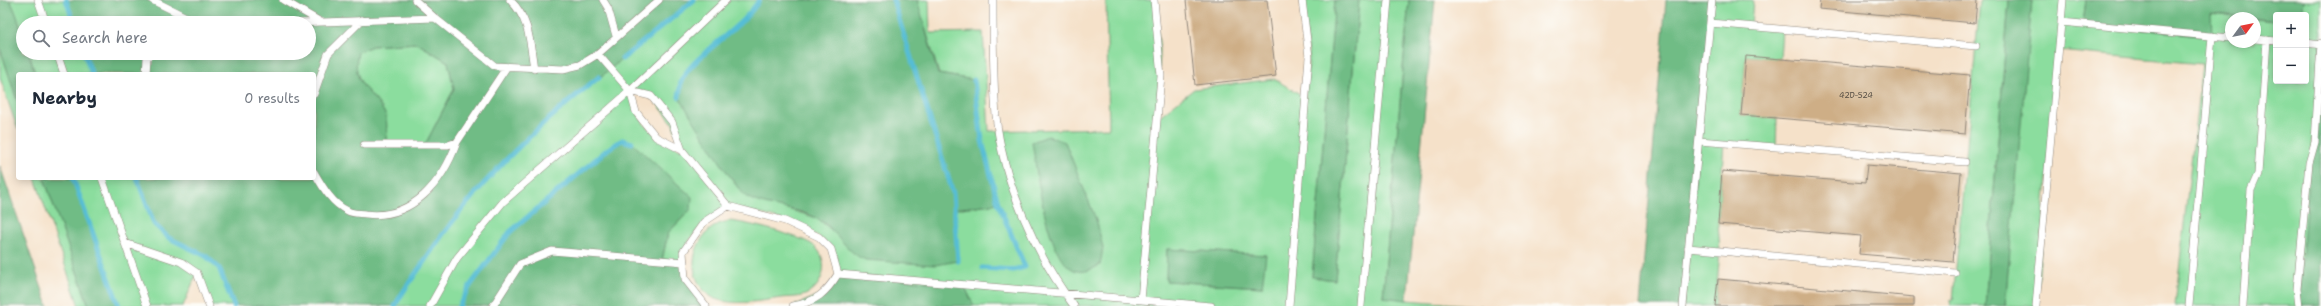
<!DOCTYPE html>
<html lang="en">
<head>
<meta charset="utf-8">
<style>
  :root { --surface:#fff; --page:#f2f2f3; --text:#1f2937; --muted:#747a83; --line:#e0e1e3 }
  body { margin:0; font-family:"Shantell Sans",sans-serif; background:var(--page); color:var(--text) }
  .controls { position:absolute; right:12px; top:12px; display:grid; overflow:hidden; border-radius:4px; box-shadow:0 2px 10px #0003 }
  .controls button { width:36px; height:36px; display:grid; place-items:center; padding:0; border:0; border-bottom:1px solid var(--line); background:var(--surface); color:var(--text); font:20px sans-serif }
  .compass { position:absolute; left:2225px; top:12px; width:36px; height:36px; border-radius:50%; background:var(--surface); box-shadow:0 2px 10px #0003; rotate:57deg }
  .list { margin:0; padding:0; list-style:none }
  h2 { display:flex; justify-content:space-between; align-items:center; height:52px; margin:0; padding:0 16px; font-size:17px }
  h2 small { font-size:13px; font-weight:400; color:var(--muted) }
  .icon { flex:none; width:22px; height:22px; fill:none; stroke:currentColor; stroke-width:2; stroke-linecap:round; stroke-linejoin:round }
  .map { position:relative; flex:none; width:2321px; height:306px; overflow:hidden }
  .search { position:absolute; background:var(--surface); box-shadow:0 2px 10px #0003; left:16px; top:16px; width:300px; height:44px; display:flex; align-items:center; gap:10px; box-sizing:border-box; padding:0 14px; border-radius:22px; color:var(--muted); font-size:15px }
  .panel { position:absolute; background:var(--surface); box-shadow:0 2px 10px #0003; left:16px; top:72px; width:300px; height:108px; border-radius:4px }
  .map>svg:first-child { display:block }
  .green { fill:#8bdd9e; stroke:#5b8464; fill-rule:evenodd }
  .forest { fill:#70bc85; stroke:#4e7458; fill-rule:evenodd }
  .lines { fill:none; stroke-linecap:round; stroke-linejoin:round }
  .stream { stroke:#57bdd5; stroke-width:5 }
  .building { fill:#ceae86 }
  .lane-casing { stroke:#90867a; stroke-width:8 }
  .lane { stroke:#fff; stroke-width:7 }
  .labels { text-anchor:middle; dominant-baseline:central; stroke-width:3.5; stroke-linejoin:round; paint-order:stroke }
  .number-label { font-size:8px; fill:#544c42 }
</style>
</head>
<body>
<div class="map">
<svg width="2321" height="306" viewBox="0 0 2321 306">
  <rect width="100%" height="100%" fill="#fdfcf7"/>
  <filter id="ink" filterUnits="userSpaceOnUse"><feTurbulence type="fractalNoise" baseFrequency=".025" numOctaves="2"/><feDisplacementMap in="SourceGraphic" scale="8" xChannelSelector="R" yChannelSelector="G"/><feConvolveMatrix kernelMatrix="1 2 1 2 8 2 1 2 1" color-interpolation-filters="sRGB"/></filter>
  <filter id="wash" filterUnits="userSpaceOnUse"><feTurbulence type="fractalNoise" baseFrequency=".012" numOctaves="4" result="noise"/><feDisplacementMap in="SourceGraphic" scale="16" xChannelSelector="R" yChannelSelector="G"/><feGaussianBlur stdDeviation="0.9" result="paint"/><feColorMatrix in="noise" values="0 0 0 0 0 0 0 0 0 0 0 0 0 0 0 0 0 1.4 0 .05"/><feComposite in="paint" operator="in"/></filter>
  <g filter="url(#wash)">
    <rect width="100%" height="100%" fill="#f5e1c9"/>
    <!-- green -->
    <path class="green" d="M10,0H66L74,23H23V34Z
      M694,0H759L741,23L689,69L679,97L735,184L747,197L817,218L839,236L958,260L954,209L998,203L982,141L974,80L939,74L917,0H929L930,33L983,32L989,131L1109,128L1106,0H1154L1160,51L1157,118L1194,89L1274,79L1305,97L1309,57L1302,0H1335L1312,277L1335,280L1359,0H1409L1383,296L1407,300L1481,306H974L964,285L838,274C836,266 835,254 830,248C810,222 758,214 728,206C709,219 682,237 684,262L662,260L668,233L691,209L622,140C576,169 537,208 502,248C486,267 470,284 459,306H395L437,241L475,191L505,159L542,125ZM630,92L651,96L672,122L682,150C651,134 639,126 630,92ZM1167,249L1265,255L1262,287L1166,281Z
      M1712,0H1753L1751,26L1782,29L1780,59L1746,56L1741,115L1777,118L1776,147L1724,143L1718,224L1720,251L1715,306H1683Z
      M1980,0H2009L1985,306H1950L1951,300H1953Z
      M2032,0H2086L2083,24L2212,36L2210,13L2251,18H2231V42H2255V19L2276,21V81H2306V15H2302L2304,0H2321V43L2299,306H2175L2202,64L2058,51L2036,306H2005L2017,160Z
      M417,43L448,62L454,89L425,145H386C386,136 388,121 385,114C373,90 350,86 358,52L372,46Z
      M0,48L18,103V130L0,78Z
      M29,53H84L92,74H35Z
      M35,178H44L89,306H79Z
      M73,178H137L154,225L169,238L206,256L219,268L234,306H209L197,273L183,306H119Z
      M729,221C745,222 801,236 813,245C831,259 824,287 805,295C798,298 788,297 781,298C760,301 734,306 715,299C685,283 689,242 715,226C719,223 725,222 729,221Z"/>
    <!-- forest -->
    <path class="forest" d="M0,0H10C19,18 23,33 23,53H29L35,74H18V103L0,48Z
      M66,0H694L542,125L505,159L475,191L437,241L395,306H234L219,268L206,256L169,238L154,224L137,178H314V74H92L84,53H309V23H74ZM417,43L448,62L454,89L425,145H386C386,136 388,121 385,114C373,90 350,86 358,52L372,46Z
      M759,0H917L938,74L974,80L982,141L998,203L954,209L958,261L935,265L866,260C846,254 838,230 818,219C798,207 770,209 748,198C736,191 690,114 679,97C680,92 680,86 681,82C689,58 743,29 759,0Z
      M1335,0H1359L1335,280L1312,277Z
      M1409,0H1435L1407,300L1383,297Z
      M1666,0H1712L1683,306H1643L1640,305Z
      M2009,0H2032L2005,306H1985Z
      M2086,0H2304L2302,15H2276V21L2211,13L2212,36L2083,24Z
      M2321,43V306H2299L2309,163L2315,142Z
      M1048,136L1065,142L1097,222L1103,248L1100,265C1092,269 1084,274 1074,270C1046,258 1037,171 1032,142Z
      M622,140L632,143L692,197L691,209L668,233L662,260L684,262L685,279L706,306H459L470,286L510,232L608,149Z
      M0,166L48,306H0Z
      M44,178H73L119,306H89Z
      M1167,249L1266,255L1262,287L1166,281Z
      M838,274L964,285L974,306H793L827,292Z"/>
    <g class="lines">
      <!-- stream -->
      <path class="stream" d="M66,0L74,23
        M893,0L953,193L958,261
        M84,53L92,74
        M622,59L694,0
        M974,80L982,141L998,203L1025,267L1013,270L982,268
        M679,97C680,92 680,86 681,82C689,58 743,29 759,0
        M73,178L119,306
        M137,178L154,224L169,238L206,256L219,268L234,306
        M395,306C403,290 415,275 425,260C473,187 531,131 599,77
        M459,306L470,286L510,232L608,149L622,140L632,143"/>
    </g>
    <g id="blocks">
      <!-- building -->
      <path class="building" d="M1186,0H1267L1276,76L1195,85Z
        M1820,0H1977L1975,23L1819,9Z
        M1746,56L1970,75L1965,134L1741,115Z
        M1867,165L1961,173L1953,262L1859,254L1861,236L1718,224L1722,171L1865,183Z
        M1718,279L1914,297V306H1715Z"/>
    </g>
  </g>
  <g filter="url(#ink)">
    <use href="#blocks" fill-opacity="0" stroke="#90867a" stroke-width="1"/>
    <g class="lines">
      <!-- lane casing -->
      <g class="lane-casing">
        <path id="lane" d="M38,0L46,23
          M152,0L198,23
          M283,0L319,21
          M415,0L435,18
          M510,0C530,19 530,43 534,69
          M603,0L608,8L616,36
          M993,0C993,39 993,77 996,116C1003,181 1035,254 1074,306
          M2061,22L2231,38
          M295,23L435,18L495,66L563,69L580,65L598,54L659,0
          M1710,23L1976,46
          M2255,39L2276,41
          M2306,43L2321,45
          M57,53L64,74
          M598,54L630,91L636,112L656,137L682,150L672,122L651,96L630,91
          M146,74L147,58L151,53
          M314,94L328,54L362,20
          M1699,141L1965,162
          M364,145H448L457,142L506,68
          M682,150L728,206L785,221L819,237L831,249L838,274C826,293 816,302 793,306
          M314,172C322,186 332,204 348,211C352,214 361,213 366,214C412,220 443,182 457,142
          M102,178L147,306
          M125,243L181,262L197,273L209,306
          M1688,248L1955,273
          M838,274L1211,306
          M1141,300L1161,76L1154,0
          M430,306L457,258L503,202L630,91L726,0
          M493,306L520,264L552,251L684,262
          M706,306L685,279L683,252L704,222L728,206
          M1289,306L1309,57L1302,0
          M1361,306L1388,0
          M1683,306L1712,0
          M2036,306L2063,0
          M2189,306L2212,36
          M2243,306L2251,190L2258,174L2267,40
          M2299,306L2297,289L2309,163L2315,142L2321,43"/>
      </g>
      <!-- lane -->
      <use href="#lane" class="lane"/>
    </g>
  </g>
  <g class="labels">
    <!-- number labels -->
    <g class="number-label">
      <text x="1856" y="95">42D-524</text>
    </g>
  </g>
</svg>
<div class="controls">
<button>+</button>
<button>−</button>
</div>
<svg class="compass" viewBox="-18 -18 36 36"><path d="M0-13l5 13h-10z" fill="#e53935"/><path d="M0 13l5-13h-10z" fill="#747a83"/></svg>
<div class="search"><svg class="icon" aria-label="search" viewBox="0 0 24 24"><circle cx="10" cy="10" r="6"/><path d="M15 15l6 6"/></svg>Search here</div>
<section class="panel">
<h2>Nearby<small>0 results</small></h2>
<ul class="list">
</ul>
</section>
</div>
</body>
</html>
